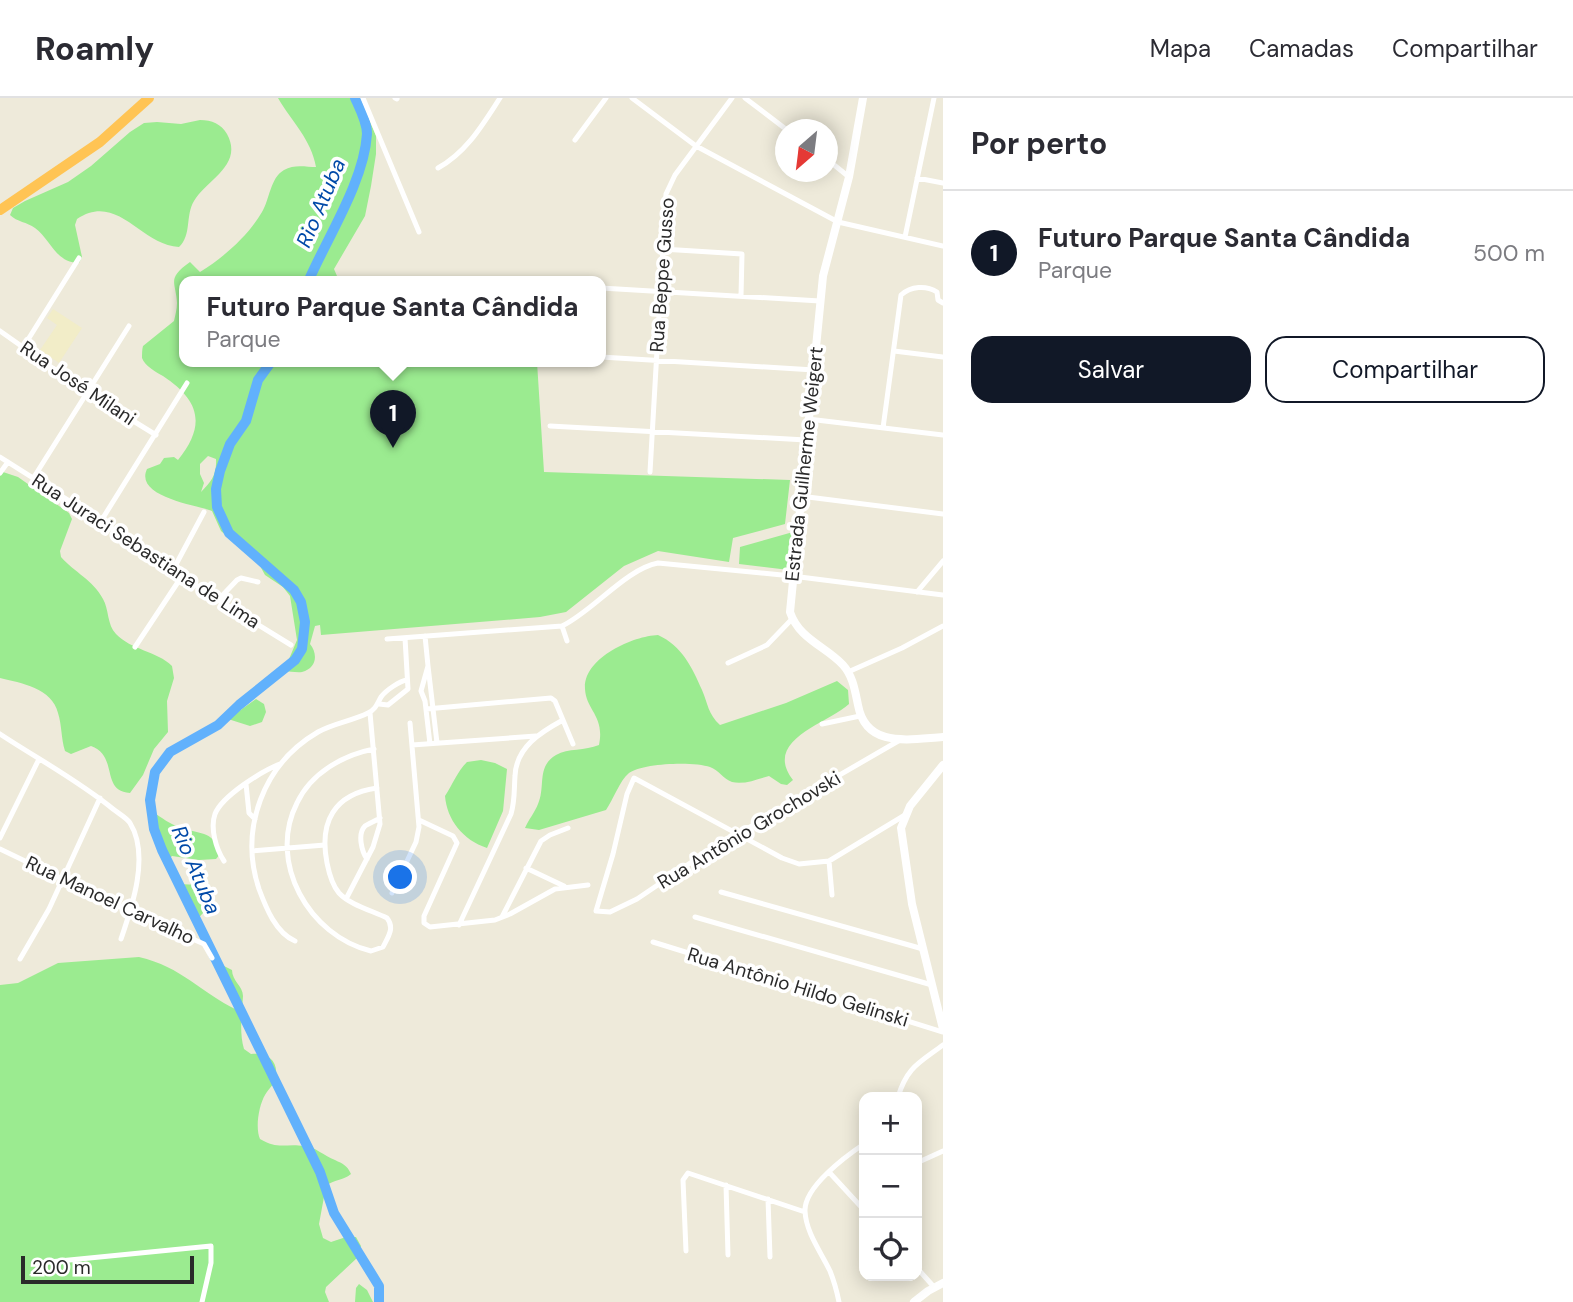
<!DOCTYPE html>
<html lang="pt">
<head>
<meta charset="utf-8">
<style>
  :root { --surface:#fff; --page:#f7f7f7; --text:#2b2b33; --muted:#7c7c81; --line:#e1e1e2; --accent:#111827 }
  body { margin:0; font-family:"DM Sans",sans-serif; background:var(--page); color:var(--text) }
  .controls { position:absolute; right:21px; bottom:21px; display:grid; overflow:hidden; border-radius:14px; box-shadow:0 4px 18px #0003 }
  .controls button { width:63px; height:63px; display:grid; place-items:center; padding:0; border:0; border-bottom:2px solid var(--line); background:var(--surface); color:var(--text); font:35px sans-serif }
  .compass { position:absolute; left:775px; top:21px; width:63px; height:63px; border-radius:50%; background:var(--surface); box-shadow:0 4px 18px #0003; rotate:208deg }
  .scale { position:absolute; left:21px; bottom:18px; width:173px; box-sizing:border-box; padding-left:7px; border:4px solid #2a2a2a; border-top:0; font-size:19px; line-height:24px; white-space:nowrap; color:#2a2a2a; -webkit-text-stroke:5px #fff; paint-order:stroke }
  .you { position:absolute; left:401px; top:780px; width:24px; height:24px; margin:-18px; border:5px solid #fff; border-radius:50%; background:#1a73e8; box-shadow:0 0 0 10px #1a73e833 }
  .badge { display:grid; place-items:center; width:46px; height:46px; border-radius:50%; background:var(--accent); color:#fff; font-size:23px; font-weight:700 }
  .pin { position:absolute; translate:-50% -58px; filter:drop-shadow(0 2px 4px #0008) }
  .pin::after { content:''; position:absolute; top:37px; width:24px; height:21px; background:inherit; clip-path:polygon(0 0,100% 0,50% 100%) }
  .popup { position:absolute; left:179px; top:178px; width:427px; height:91px; box-sizing:border-box; display:grid; place-content:center; border-radius:14px; background:var(--surface); filter:drop-shadow(0 2px 5px #0005); font-size:23px; white-space:nowrap; color:var(--muted) }
  .popup b { font-size:26px; color:var(--text) }
  .popup::after { content:''; position:absolute; left:50%; top:100%; margin-left:-14px; border:14px solid transparent; border-top-color:var(--surface) }
  .list { margin:0; padding:0; list-style:none }
  h2 { display:flex; justify-content:space-between; align-items:center; height:91px; margin:0; padding:0 28px; font-size:30px }
  h2 small { font-size:23px; font-weight:400; color:var(--muted) }
  .list li { display:grid; grid-template-columns:46px 1fr auto; gap:21px; align-items:center; box-sizing:border-box; height:126px; padding:0 28px; border-top:2px solid var(--line) }
  .list b { display:block; font-size:26px; white-space:nowrap }
  .list p { margin:0; font-size:23px; white-space:nowrap; color:var(--muted) }
  .list em { font-size:23px; font-style:normal; color:var(--muted) }
  .actions { display:flex; gap:14px; padding:21px 28px }
  .actions a { flex:1; padding:16px 0; border:2px solid var(--accent); border-radius:21px; text-align:center; font-size:24px; color:var(--accent) }
  .actions .main { background:var(--accent); color:#fff }
  .icon { flex:none; width:38px; height:38px; fill:none; stroke:currentColor; stroke-width:2; stroke-linecap:round; stroke-linejoin:round }
  .map { position:relative; flex:none; width:943px; height:1204px; overflow:hidden }
  header { display:flex; align-items:center; gap:42px; box-sizing:border-box; height:98px; padding:0 35px; background:var(--surface); border-bottom:2px solid var(--line) }
  header strong { font-size:33px }
  nav { display:flex; gap:38px; margin-inline-start:auto; font-size:24px }
  main { display:flex }
  aside { flex:1; background:var(--surface) }
  .map>svg:first-child { display:block }
  .education { fill:#f2edc8 }
  .green { fill:#9beb90; fill-rule:evenodd }
  .lines { fill:none; stroke-linecap:round; stroke-linejoin:round }
  .river { stroke:#61b1fc; stroke-width:10 }
  .street { stroke:#fff; stroke-width:5 }
  .secondary { stroke:#fff; stroke-width:8 }
  .highway { stroke:#ffc454; stroke-width:10 }
  .labels { text-anchor:middle; dominant-baseline:central; stroke-width:7; stroke-linejoin:round; paint-order:stroke }
  .street-label { font-size:19px; fill:#2a2a2a; stroke:#fff }
  .water-label { font-size:21px; font-style:italic; fill:#0049a8; stroke:#fff }
</style>
</head>
<body>
<header>
<strong>Roamly</strong>
<nav><a>Mapa</a><a>Camadas</a><a>Compartilhar</a></nav>
</header>
<main>
<div class="map">
<svg width="943" height="1204" viewBox="0 0 943 1204">
  <rect width="100%" height="100%" fill="#eeeada"/>
  <!-- education -->
  <path class="education" d="M53,211L82,230L59,265L40,252L57,227L47,220Z"/>
  <!-- green -->
  <path class="green" d="M278,0H360L376,38V56L371,88L365,118L334,171L337,178L335,184H185V264H537L544,374L790,382L785,426L733,440L729,464L658,453L624,468L566,514L540,519L321,537L320,527L315,528L310,546C318,556 317,570 302,574C297,575 289,573 284,573L297,542L290,498L283,489L265,477L259,466L221,433L212,413C196,407 134,399 147,371L160,366L164,360L174,359L178,362C207,326 199,302 163,278C156,274 145,268 142,260C142,257 142,251 143,248L174,223C175,218 177,211 177,205C176,184 166,181 190,164L200,174C223,160 248,138 262,114C270,101 270,80 284,72C294,66 306,69 316,69C311,41 292,24 278,0ZM208,358L216,361C217,377 211,384 201,394L204,385L200,376V366Z
    M200,22C212,22 221,26 227,36C244,67 206,82 194,103C185,118 192,137 179,149C140,147 118,94 77,121L75,127L82,159L79,165C56,165 51,142 35,130C27,124 17,124 10,117L13,110L25,103L68,84L91,68L130,34L144,25L157,24L181,26Z
    M0,373L18,379L69,415L72,421L60,453L61,459C74,474 93,482 103,501C109,511 107,527 116,536C131,552 157,553 172,568L174,580L167,603L168,634L154,651L143,677L130,695C100,693 119,658 91,648L71,656L65,653C61,640 62,628 58,615C52,590 21,585 0,580Z
    M793,434L789,472L739,466L740,449Z
    M658,537C682,548 692,569 702,592C708,606 708,616 720,627L786,605L837,583L848,592L849,606C827,626 762,642 793,682L787,687L781,686L769,678C757,681 744,687 732,684C723,681 719,672 710,669C694,663 642,665 629,675C620,682 613,702 606,712L539,732L525,730C529,721 535,714 538,706C546,688 536,669 556,657C568,650 585,653 599,647C605,618 586,612 585,591C583,560 633,538 658,537Z
    M256,601L264,606L266,614L262,624L250,628L228,621Z
    M481,662L495,665L507,671L503,713L487,750C463,742 447,722 445,698C453,686 457,674 467,664Z
    M153,714C162,720 170,726 179,729C199,737 212,731 221,755L216,761L199,762L172,758L166,764L157,743Z
    M177,786L202,787L212,791C216,804 203,814 196,823Z
    M139,859C182,869 200,894 237,912L241,910L240,905L218,865L232,872C232,883 243,888 243,898C242,916 239,934 244,951L251,956C265,954 278,961 276,977C276,985 269,990 265,997C259,1007 255,1030 260,1041C278,1052 286,1045 304,1048C316,1049 324,1058 335,1062C343,1066 347,1067 351,1076C343,1083 334,1081 326,1088L319,1126L323,1140L331,1144L346,1139H356L361,1148L357,1160L326,1189L325,1194L329,1204H0V887L18,885L58,865Z
    M359,1186L367,1192L373,1204H355L356,1190Z"/>
  <g class="lines">
    <!-- river -->
    <path class="river" d="M308,184C327,140 364,84 367,36C367,24 360,11 355,0
      M271,264L258,282L246,323L230,346L220,373L216,391L217,409L229,435L294,492L301,504L305,524L302,551L295,562L239,607L218,627L170,654L155,674L150,702L154,731L162,752L320,1074L334,1115L379,1188V1204"/>
    <!-- street -->
    <path class="street" d="M363,0L419,134
      M395,0L397,1
      M632,0L696,48L838,124L943,148
      M745,0L787,32
      M575,42L606,0
      M828,62L849,79
      M438,70C467,54 483,26 500,0
      M917,80L943,85
      M905,139L934,0
      M662,151L742,156L741,198
      M601,190L820,203
      M0,233L88,295L156,337
      M24,248L79,160
      M894,253L943,259
      M601,259L814,272
      M808,321L943,337
      M550,328L806,342
      M883,330L901,197C911,188 926,187 937,194L938,202L943,205
      M0,359L101,423L218,502L291,547
      M650,374L666,96L675,77L732,0
      M0,375L8,364
      M34,379L129,228
      M800,398L943,416
      M101,423L187,285
      M173,472L204,414
      M917,494L943,463
      M218,502L237,482L241,480L258,484
      M562,528L567,543
      M425,538L428,568
      M387,541L562,528C593,513 626,471 658,465L792,478L943,497
      M135,549L182,478
      M728,565L767,547L792,521
      M848,574L902,550L943,528
      M379,606L388,607L408,591L405,540
      M426,611L551,600L555,603L573,646
      M822,626L860,618
      M0,636C38,661 79,683 113,711C118,715 127,720 130,725C150,757 132,809 121,841
      M900,642L705,755L637,801L610,814L596,813L613,756L627,696L634,680L782,760L799,766L829,763L905,717
      M430,646L425,603L421,593L428,568L437,645
      M412,647L536,638
      M374,651C343,657 311,675 297,705C267,764 309,838 371,853L383,849C388,839 395,830 387,820C373,813 350,807 339,795C332,787 329,775 327,765C319,724 334,696 377,690
      M246,686L249,715L255,721
      M419,722L453,738L457,745L424,818V825L430,829L495,822L510,816L555,791L588,787
      M0,740L39,661
      M0,751L131,814L204,846L212,860
      M252,753L325,747
      M367,761C362,754 357,736 365,728C369,725 376,723 380,720
      M224,763C216,751 210,730 215,716C222,698 262,673 280,666
      M829,763L832,797
      M526,770L564,788
      M721,794L923,851
      M392,795L416,744L419,729L410,625
      M346,801L373,749L380,726L370,615
      M502,819L541,743L550,737L568,730
      M695,819L932,887
      M459,827L511,716C515,703 514,691 515,678C516,649 541,634 563,622
      M295,843C276,835 266,810 259,791C239,731 263,666 318,634C334,625 352,623 368,615C376,611 377,606 381,599C386,592 400,583 407,582
      M653,844L943,934
      M20,861L49,811L100,700
      M898,999C907,969 919,965 943,947
      M921,1063L943,1053
      M829,1074L864,1112
      M726,1087L728,1157
      M768,1101L770,1159
      M686,1153L683,1082L688,1075L805,1114
      M39,1165L211,1148V1165L202,1204
      M917,1170L934,1189
      M839,1204C837,1194 834,1183 830,1173C821,1154 806,1135 805,1113C804,1089 846,1058 864,1046"/>
    <!-- secondary -->
    <path class="secondary" d="M863,0L849,79L823,178L790,514C799,541 825,548 843,567C853,578 855,593 858,607C866,651 910,641 943,639
      M943,667L910,708L901,730L912,806L943,931
      M914,1204L928,1193L943,1185"/>
    <!-- highway -->
    <path class="highway" d="M0,112L100,44L149,0"/>
  </g>
  <g class="labels">
    <!-- street labels -->
    <g class="street-label">
      <text transform="translate(662 177) rotate(-86)">Rua Beppe Gusso</text>
      <text transform="translate(78 285) rotate(34)">Rua José Milani</text>
      <text transform="translate(804 366) rotate(-84)">Estrada Guilherme Weigert</text>
      <text transform="translate(146 453) rotate(33)">Rua Juraci Sebastiana de Lima</text>
      <text transform="translate(749 732) rotate(-31)">Rua Antônio Grochovski</text>
      <text transform="translate(110 802) rotate(25)">Rua Manoel Carvalho</text>
      <text transform="translate(798 889) rotate(17)">Rua Antônio Hildo Gelinski</text>
    </g>
    <!-- water labels -->
    <g class="water-label">
      <text transform="translate(321 105) rotate(-67)">Rio Atuba</text>
      <text transform="translate(196 772) rotate(67)">Rio Atuba</text>
    </g>
  </g>
</svg>
<div class="controls">
<button>+</button>
<button>−</button>
<button><svg class="icon" aria-label="locate" viewBox="0 0 24 24"><circle cx="12" cy="12" r="6"/><path d="M12 2v4M12 18v4M2 12h4M18 12h4"/></svg></button>
</div>
<svg class="compass" viewBox="-18 -18 36 36"><path d="M0-13l5 13h-10z" fill="#e53935"/><path d="M0 13l5-13h-10z" fill="#7c7c81"/></svg>
<div class="scale">200 m</div>
<div class="you"></div>
<div class="pin badge" style="left:393px;top:350px">1</div>
<div class="popup"><b>Futuro Parque Santa Cândida</b>Parque</div>
</div>
<aside>
<h2>Por perto<small></small></h2>
<ul class="list">
<li><span class="badge">1</span><div><b>Futuro Parque Santa Cândida</b><p>Parque</p></div><em>500 m</em></li>
</ul>
<div class="actions"><a class="main">Salvar</a><a>Compartilhar</a></div>
</aside>
</main>
</body>
</html>
